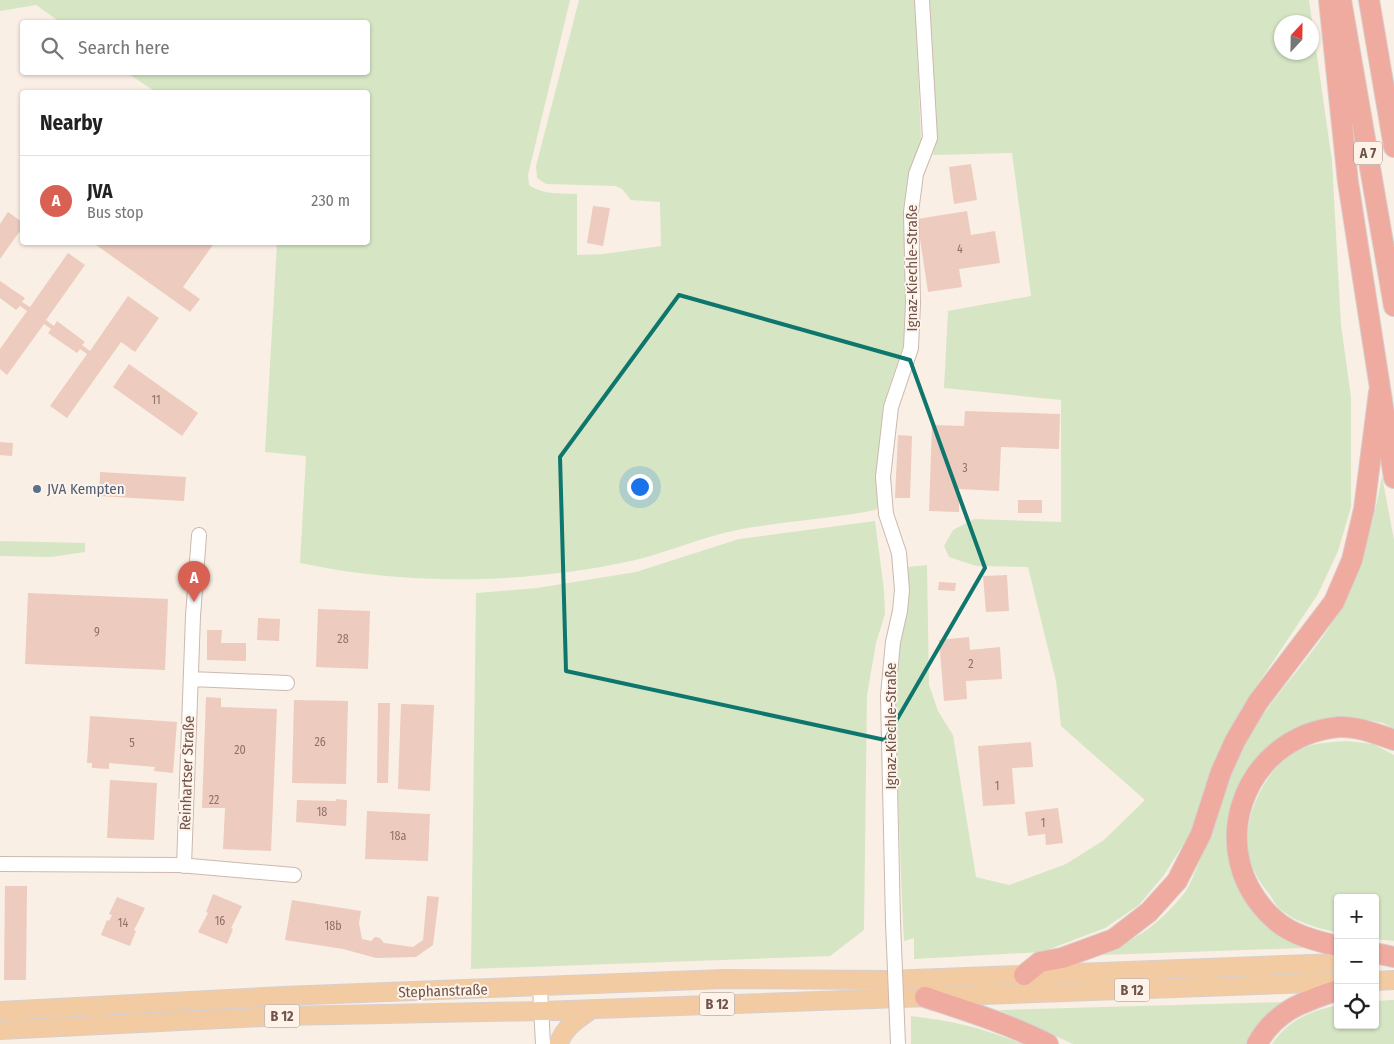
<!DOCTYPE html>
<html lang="en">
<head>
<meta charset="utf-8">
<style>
  :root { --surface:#fff; --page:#f2f2f2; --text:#222; --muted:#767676; --line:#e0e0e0; --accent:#d96153 }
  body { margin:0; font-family:"Fira Sans Condensed",sans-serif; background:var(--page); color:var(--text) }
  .controls { position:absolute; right:15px; bottom:15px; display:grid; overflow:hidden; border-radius:5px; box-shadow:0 1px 4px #0004 }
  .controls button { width:45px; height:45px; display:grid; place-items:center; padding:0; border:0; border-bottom:1px solid var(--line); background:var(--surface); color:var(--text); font:25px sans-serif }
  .compass { position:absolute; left:1274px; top:15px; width:45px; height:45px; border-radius:50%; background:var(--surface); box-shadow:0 1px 4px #0004; rotate:22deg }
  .you { position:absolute; left:639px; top:486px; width:18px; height:18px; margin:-12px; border:4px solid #fff; border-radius:50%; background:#1a73e8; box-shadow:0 0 0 8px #1a73e833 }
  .badge { display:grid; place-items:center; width:32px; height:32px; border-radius:50%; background:var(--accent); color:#fff; font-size:16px; font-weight:700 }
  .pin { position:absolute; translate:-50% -41px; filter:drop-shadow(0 1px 2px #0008) }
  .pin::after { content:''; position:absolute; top:26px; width:18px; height:15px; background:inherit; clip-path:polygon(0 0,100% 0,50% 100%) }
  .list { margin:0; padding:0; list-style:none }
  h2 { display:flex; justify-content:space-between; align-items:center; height:65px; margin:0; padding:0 20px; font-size:21px }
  h2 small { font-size:16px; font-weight:400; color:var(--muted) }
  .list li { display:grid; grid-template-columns:32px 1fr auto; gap:15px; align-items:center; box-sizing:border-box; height:90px; padding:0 20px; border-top:1px solid var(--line) }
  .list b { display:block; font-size:19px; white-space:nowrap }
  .list p { margin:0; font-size:16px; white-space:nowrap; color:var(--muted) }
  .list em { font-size:16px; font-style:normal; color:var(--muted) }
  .icon { flex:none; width:28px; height:28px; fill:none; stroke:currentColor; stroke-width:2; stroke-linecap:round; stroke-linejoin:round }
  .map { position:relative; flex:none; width:1394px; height:1044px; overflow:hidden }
  .search { position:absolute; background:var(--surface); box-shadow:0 1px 4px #0004; left:20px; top:20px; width:350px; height:55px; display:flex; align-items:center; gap:12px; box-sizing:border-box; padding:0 18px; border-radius:5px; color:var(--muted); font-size:19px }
  .panel { position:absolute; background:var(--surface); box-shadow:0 1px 4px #0004; left:20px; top:90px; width:350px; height:155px; border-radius:5px }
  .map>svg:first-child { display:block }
  .green { fill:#d6e6c4; fill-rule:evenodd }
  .building { fill:#edcbbe }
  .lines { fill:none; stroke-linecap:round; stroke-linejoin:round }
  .minor-casing { stroke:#ccb8ae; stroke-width:16 }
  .major-casing { stroke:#d7cfcd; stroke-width:20 }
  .highway-casing { stroke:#d7cfcd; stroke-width:22 }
  .minor { stroke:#fff; stroke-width:14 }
  .major { stroke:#f3cba2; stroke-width:18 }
  .highway { stroke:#efaba0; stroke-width:20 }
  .minor-bridge-casing { stroke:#ccb8ae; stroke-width:16; stroke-linecap:butt }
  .minor-bridge { stroke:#fff; stroke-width:14 }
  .marked { fill:none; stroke:#0f766e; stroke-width:4; stroke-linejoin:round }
  .service-dot { fill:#5c6f8a; stroke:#fdf3e9; stroke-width:2 }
  .labels { text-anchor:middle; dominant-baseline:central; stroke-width:4; stroke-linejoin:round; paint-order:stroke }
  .number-label { font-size:12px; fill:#8f7268 }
  .shield { fill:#fdf3e9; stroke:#9a847b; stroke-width:1 }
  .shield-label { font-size:14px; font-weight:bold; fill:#70544c }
  .street-label { font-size:15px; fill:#70544c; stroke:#fdf3e9 }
  .service-label { font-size:15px; fill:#4e5e75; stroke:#fdf3e9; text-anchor:start }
</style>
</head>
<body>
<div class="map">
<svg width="1394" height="1044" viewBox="0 0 1394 1044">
  <rect width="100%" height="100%" fill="#faefe4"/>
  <!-- green -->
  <path class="green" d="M0,0H570L528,175L529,185C543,195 561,193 577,194V255L603,254L661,246L660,202L631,200L622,189L615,186L546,184L537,178L536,166L579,0H915L921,140L910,173L904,212L909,303L903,347L883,406L877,479L879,503L876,510C830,519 783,521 737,530C701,537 667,553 631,561C523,584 408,586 300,563L306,456L265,452L277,243L368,242V92H156L127,73L368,72V22H60L36,5L0,11Z
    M930,0H1309L1332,161L1341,325L1351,397V507L1338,551L1318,594L1244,705L1227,737L1193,829L1164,875L1139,905L1105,928L1042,952L914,959V938L904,941L903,925L894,695L907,567L927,565L929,685L938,711L953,735L976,877L1009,885L1066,864L1104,840L1145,800L1061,726L1056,681L1028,567L976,566L949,557L944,546L953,530L974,519L1061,522V400L944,388L948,311L1031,296L1012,153L933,155L936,138ZM1282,22H1312V52H1282Z
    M1382,476L1394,540V729L1383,723L1354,717L1323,720L1293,730L1263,750L1241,783L1230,813L1229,852L1241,890L1271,929L1304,948L1102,955C1138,938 1160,924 1185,892C1191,884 1194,873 1198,865C1215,825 1224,782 1244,745C1271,695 1316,656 1342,605C1363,565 1374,520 1382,476Z
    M875,521L884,590L885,614L876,643L867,695L864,930L830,956L471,969L476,593L537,588L636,572L739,539Z
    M0,541L85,543V552L51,557L0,556Z
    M1347,741L1373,744L1394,755V941L1375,939V898H1338V933C1319,928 1297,923 1281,910C1277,907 1273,900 1270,895C1260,884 1250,866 1248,851C1243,814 1266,768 1298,750C1312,743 1331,742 1347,741Z
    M1394,1000V1044H1272C1290,1019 1308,1012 1338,1005V1025H1375V1001Z
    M1284,1002L1270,1014L1246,1044H1073L999,1010Z
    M911,1016C953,1021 984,1028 1022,1044H911Z"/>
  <!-- building -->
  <path class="building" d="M971,164L977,200L954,204L949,167Z
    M593,206L610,208L603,246L587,243Z
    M967,211L971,235L995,231L1000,263L959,269L962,287L928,292L917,219Z
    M8,212L22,222V228L0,259V224Z
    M92,242H215L183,287L200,299L190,312Z
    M68,253L85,265L46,320L54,326L57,321L85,342L82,345L90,351L128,296L159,318L135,352L121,342L67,418L50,406L87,354L80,349L77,353L48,333L51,329L44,324L7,375L0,369V349L27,311L20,306L16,310L0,298V281L25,298L22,302L30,307Z
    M129,364L198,413L182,436L113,387Z
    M965,411L1060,414L1059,449L1001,447L999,491L959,489V512L929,511L932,425L964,426Z
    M898,435L912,436L910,498H895Z
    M0,442L13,443L12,456L0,455Z
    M100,472L186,477L184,501L99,496Z
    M1018,500H1042V513H1018Z
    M1007,575L1009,611L986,612L983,576Z
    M939,582L956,583L955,591L938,590Z
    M28,593L168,599L165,670L25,664Z
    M318,609L370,611L368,669L316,667Z
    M258,618L280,619L279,641L257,640Z
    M207,630H222L221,643H246V661L207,660Z
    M969,637L970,650L1000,647L1002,679L966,681L967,699L944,701L939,640Z
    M206,697L221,698V707L277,709L271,851L223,849L225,808H202Z
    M294,700L348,701L346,784L292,783Z
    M378,703H390L388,783H377Z
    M401,704L434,705L430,791L398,789Z
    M90,716L177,722L173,773L154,771L155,767L109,763V769L92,768V763H87Z
    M1031,742L1033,767L1012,768L1015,804L983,806L978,746Z
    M110,780L157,783L154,840L107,838Z
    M336,799L347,800L346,826L296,822L297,800L336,801Z
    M1058,808L1063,843L1046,845L1045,834L1028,836L1025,812Z
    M367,811L430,814L428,861L365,859Z
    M5,886H27L26,980H4Z
    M213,894L242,906L231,928L233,929L227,944L198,932L208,913L206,912Z
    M427,896L439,897L433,945L416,957L376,958L343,949L285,940L292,900L361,911L359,923L362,939L371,941L375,937L380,938L384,943L413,947L423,940Z
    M117,897L145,908L134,930L136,931L130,946L101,935L107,920L109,921L112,915L109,914Z"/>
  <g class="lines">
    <!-- minor casing -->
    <g class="minor-casing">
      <path id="minor" d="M191,679L287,683
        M0,864L179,865L294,875
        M184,866L193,616L199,535
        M893,922L888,695L893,642L900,611L902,590L899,553L886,514L883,477L891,407L911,348L913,303L911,212L916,174L930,138L922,0
        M540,987L543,1044"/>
    </g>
    <!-- major casing -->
    <g class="major-casing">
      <path id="major" d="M1375,981L1394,980
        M0,1011L283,996L725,979L887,980L1338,963
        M0,1030L283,1016L542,1011L1338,982
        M559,1044C563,1028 579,1018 592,1009"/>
    </g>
    <!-- highway casing -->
    <g class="highway-casing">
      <path id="highway" d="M1329,0L1348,182L1394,478
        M1341,0L1394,306
        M1369,0L1394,147
        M1338,946C1316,941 1292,935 1275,920C1201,855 1241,736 1339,727C1357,726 1377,734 1394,740
        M1375,953L1394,957
        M1024,975L1040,962L1062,958L1114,939L1149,912L1177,881L1201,834L1221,772L1235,741L1258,702L1334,602L1352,560L1364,509L1379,392
        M925,997C967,1011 1009,1024 1048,1044
        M1257,1044C1276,1010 1303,1002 1338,990"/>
    </g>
    <!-- minor -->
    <use href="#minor" class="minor"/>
    <!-- major -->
    <use href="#major" class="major"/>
    <!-- highway -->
    <use href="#highway" class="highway"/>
    <!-- minor-bridge casing -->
    <g class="minor-bridge-casing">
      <path id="minor-bridge" d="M893,922L898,1044"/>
    </g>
    <!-- minor-bridge -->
    <use href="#minor-bridge" class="minor-bridge"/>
  </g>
  <!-- marked area -->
  <path class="marked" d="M679,295L910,360L985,568L885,740L566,671L560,457Z"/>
  <!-- markers -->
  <circle class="service-dot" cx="37" cy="489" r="5"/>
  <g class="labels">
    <!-- number labels -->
    <g class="number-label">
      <text x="960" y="249">4</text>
      <text x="156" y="400">11</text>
      <text x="965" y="468">3</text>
      <text x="97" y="632">9</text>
      <text x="343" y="639">28</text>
      <text x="971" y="664">2</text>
      <text x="320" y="742">26</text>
      <text x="132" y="743">5</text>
      <text x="240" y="750">20</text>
      <text x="997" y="786">1</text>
      <text x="214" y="800">22</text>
      <text x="322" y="812">18</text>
      <text x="1043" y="823">1</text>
      <text x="398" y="836">18a</text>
      <text x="220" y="921">16</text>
      <text x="123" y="923">14</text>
      <text x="333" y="926">18b</text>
    </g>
    <!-- shield labels -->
    <g class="shield">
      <rect x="1354" y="141.5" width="28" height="23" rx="4"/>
      <rect x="1114.5" y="978.5" width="35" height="23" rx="4"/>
      <rect x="699.5" y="992.5" width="35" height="23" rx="4"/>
      <rect x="264.5" y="1004.5" width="35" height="23" rx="4"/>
    </g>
    <g class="shield-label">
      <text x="1368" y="153">A 7</text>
      <text x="1132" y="990">B 12</text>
      <text x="717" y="1004">B 12</text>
      <text x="282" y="1016">B 12</text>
    </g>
    <!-- street labels -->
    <g class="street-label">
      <text transform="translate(912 268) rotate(-90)">Ignaz-Kiechle-Straße</text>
      <text transform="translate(891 726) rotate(-90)">Ignaz-Kiechle-Straße</text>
      <text transform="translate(187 773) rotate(-88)">Reinhartser Straße</text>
      <text transform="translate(443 991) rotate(-2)">Stephanstraße</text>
    </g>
    <!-- service labels -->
    <g class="service-label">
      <text x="47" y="489">JVA Kempten</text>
    </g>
  </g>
</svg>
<div class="controls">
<button>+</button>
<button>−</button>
<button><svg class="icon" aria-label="locate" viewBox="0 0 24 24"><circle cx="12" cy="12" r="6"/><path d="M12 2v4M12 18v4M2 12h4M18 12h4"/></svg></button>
</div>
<svg class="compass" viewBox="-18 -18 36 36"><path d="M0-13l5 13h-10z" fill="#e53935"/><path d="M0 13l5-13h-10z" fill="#767676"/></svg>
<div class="you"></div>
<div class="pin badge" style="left:194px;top:602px">A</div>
<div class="search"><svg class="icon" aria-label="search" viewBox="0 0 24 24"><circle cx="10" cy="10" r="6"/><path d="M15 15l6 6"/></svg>Search here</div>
<section class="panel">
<h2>Nearby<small></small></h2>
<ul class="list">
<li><span class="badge">A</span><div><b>JVA</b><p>Bus stop</p></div><em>230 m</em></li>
</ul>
</section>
</div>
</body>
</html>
